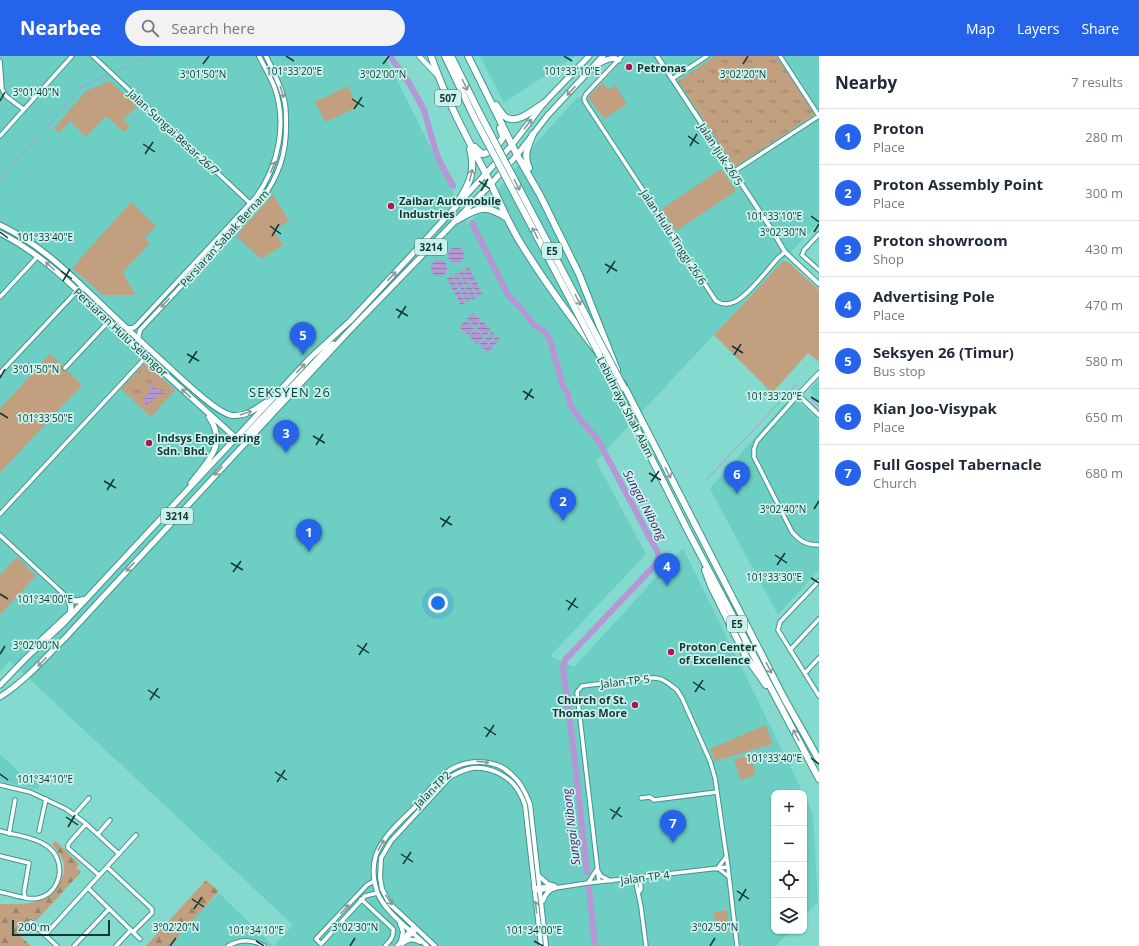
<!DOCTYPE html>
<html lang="en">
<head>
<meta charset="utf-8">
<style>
  :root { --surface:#fff; --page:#f2f2f3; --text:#1f2937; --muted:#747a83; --line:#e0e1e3; --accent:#2563eb }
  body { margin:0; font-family:"Open Sans",sans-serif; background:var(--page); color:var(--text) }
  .controls { position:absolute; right:12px; bottom:12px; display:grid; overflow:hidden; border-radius:8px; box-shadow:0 1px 3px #0004 }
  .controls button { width:36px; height:36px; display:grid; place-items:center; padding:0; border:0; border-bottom:1px solid var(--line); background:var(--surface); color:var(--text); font:20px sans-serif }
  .scale { position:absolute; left:12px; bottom:10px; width:98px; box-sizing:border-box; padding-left:4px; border:2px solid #123733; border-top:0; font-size:11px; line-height:14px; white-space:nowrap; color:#123733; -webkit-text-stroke:3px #caf2ec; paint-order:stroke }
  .you { position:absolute; left:438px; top:547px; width:14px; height:14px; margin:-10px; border:3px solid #fff; border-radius:50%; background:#1a73e8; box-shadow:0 0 0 6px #1a73e833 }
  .badge { display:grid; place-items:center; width:26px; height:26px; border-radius:50%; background:var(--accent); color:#fff; font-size:13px; font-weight:700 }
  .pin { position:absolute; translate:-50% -33px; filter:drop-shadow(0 1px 2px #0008) }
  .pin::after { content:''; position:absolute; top:21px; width:14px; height:12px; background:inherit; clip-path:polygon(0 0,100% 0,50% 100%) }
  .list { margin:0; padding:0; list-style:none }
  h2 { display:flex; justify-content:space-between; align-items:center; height:52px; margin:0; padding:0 16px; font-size:17px }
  h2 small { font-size:13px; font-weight:400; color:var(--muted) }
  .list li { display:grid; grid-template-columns:26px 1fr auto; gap:12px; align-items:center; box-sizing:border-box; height:56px; padding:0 16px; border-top:1px solid var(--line) }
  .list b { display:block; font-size:15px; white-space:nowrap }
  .list p { margin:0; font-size:13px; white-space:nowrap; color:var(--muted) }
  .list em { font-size:13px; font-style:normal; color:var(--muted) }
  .icon { flex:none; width:22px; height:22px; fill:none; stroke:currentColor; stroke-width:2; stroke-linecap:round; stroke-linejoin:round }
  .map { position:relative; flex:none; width:819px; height:890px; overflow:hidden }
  header { display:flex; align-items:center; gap:24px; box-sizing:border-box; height:56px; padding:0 20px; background:var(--accent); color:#fff }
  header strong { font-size:19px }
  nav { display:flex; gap:22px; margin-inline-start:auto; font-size:14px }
  .search { width:280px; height:36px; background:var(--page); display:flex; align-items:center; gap:10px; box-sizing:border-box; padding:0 14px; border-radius:22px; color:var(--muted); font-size:15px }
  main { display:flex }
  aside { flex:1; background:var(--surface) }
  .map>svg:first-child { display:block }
  .built { fill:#6dcec3 }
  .green { fill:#c2a07f }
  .forest { fill:url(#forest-firs) }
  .park { fill:url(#park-tufts) }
  .water { fill:url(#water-rules) }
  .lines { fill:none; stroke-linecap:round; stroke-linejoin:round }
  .stream { stroke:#b497d4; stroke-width:1 }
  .river { stroke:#b497d4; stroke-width:6 }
  .minor-casing { stroke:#3e968c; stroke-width:5.5 }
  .tertiary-casing { stroke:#3e968c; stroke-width:6 }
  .secondary-casing { stroke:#3e968c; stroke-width:6 }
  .primary-casing { stroke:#3e968c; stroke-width:7 }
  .motorway-casing { stroke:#3e968c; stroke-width:8 }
  .minor { stroke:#fff; stroke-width:3.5 }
  .tertiary { stroke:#fff; stroke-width:4 }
  .secondary { stroke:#fff; stroke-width:4.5 }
  .primary { stroke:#fff; stroke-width:5 }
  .motorway { stroke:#fff; stroke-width:6 }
  .motorway-bridge-casing { stroke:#3e968c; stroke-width:8; stroke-linecap:butt }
  .motorway-bridge { stroke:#fff; stroke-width:6 }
  .oneway { stroke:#889b99 }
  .ticks { fill:none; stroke:#123733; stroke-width:1.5 }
  .poi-dot { fill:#aa184f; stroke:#caf2ec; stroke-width:1.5 }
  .labels { text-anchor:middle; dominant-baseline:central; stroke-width:3.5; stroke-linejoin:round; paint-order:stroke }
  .shield { fill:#caf2ec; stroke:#496f6a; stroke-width:1 }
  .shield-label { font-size:10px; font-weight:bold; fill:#123733 }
  .poi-label { font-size:11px; font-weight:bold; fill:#123733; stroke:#caf2ec; text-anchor:start }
  .street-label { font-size:11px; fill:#123733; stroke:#caf2ec }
  .water-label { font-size:12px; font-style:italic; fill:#411a61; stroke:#caf2ec }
  .quarter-label { font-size:13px; letter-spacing:1px; fill:#073a35; stroke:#caf2ec }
  .ticks-label { font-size:10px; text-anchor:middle; fill:#123733; stroke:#caf2ec; stroke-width:3.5; stroke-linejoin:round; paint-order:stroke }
</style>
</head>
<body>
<header>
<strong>Nearbee</strong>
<div class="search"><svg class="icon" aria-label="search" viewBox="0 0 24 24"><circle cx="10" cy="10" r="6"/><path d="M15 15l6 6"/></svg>Search here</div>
<nav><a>Map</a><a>Layers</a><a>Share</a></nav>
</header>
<main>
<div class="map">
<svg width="819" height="890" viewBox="0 0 819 890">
  <defs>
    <pattern id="forest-firs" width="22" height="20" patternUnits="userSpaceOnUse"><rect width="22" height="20" fill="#c2a07f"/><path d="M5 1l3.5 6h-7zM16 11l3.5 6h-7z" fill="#9c8369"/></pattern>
    <pattern id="park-tufts" width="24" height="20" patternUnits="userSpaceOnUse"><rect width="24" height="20" fill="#c2a07f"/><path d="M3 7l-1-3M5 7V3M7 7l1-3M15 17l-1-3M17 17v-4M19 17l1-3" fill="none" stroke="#9c8369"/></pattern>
    <pattern id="water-rules" width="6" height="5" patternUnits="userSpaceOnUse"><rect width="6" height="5" fill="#b497d4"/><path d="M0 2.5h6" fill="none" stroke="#917cad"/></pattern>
  </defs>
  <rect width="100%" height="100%" fill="#84dacf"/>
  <!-- built -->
  <path class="built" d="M0,0H385L469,169L535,88L578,41H588L627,0H819V166L596,405L646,498L550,600L574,611L683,492L803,737H774V875H790L776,890H274L293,869L10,605L0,615Z
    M480,0H575L504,47Z
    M819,324V345L812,338L811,332Z
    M792,339L819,365V514L778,559L710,433Z
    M0,698L21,718L30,720L39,728L38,733L0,725Z
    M804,740L813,758L818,846L804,861Z
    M219,837L273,890H168Z"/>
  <!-- green -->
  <path class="green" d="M110,25L137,50L123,64L130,70L124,76L106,60L86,81L70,65L59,77L54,72L86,35Z
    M603,26L608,34L615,29L627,48L604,63L588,41Z
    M348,30L358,51L325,66L315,46Z
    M721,113L736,135L676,175L662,153Z
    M273,138L289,165L274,174L283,189L261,203L236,180Z
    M131,146L156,170L145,182L150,187L123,216L135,239H103L72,212Z
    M783,205H787L819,234V306L808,297L774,335L769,334L714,279Z
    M50,298L82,329L0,417V353Z
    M17,501L36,520L0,559V519Z
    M765,669L773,688L715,705L710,693Z
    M750,699L756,719L740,724L734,703Z
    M727,854L729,873L717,875L714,856Z"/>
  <!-- forest -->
  <path class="forest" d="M56,785L79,808L76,812L81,816L36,865L31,862L18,878L31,890H0V848C14,848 31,849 44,843C56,837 68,818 63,804C60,798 56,793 52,788Z
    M206,824L219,835L170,890H146Z"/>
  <!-- park -->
  <path class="park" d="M715,0H776L815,58L735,111L678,25Z
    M145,307L175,334L151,361L121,333Z"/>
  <!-- water -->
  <path class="water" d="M448 199a8 8 0 1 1 16 0a8 8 0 1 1-16 0Z
    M431 212a8 8 0 1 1 16 0a8 8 0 1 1-16 0Z
    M469,211L475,224L470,227L464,214Z
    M463,214L469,227L465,229L458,216Z
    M457,217L464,230L459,232L453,219Z
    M452,220L458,233L453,235L447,222Z
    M476,225L482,238L478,241L471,228Z
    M470,228L476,241L472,244L465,230Z
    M464,231L471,244L466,246L460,233Z
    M459,234L465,247L461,249L454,236Z
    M473,257L481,264L475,271L467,263Z
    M465,264L474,272L468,279L459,271Z
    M482,265L491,274L485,280L476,272Z
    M475,273L484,281L477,288L469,280Z
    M492,276L495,279L483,293L479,289Z
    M496,280L500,283L487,297L484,294Z
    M150,327L160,335H166V337L159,339L147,349L143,346V343L152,333L149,328Z"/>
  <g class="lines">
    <!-- stream -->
    <path class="stream" d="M117,15L149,0
      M0,123L82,31L107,19
      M811,343L819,351
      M706,424L796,329"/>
    <!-- river -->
    <path class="river" d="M390,0L409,27L424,54L435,93L440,106L453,130
      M472,167L508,239L520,251L534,269L545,276L550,284L563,330L568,338L570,349L580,363L598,384L659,499L656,508L565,604L563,613L574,698L587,816
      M589,832L595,890"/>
    <!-- minor casing -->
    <g class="minor-casing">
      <path id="minor" d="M93,0L254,151
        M622,0L586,38L584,42L585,46L716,245C721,248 728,249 734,246C747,241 768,213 778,202L785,196
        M780,0L819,60
        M0,5L2,33L6,40L23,53
        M672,23L707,0
        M0,80L72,0
        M733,116L819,60
        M819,178L804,194L802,199L819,214
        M0,241L38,200
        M65,312L109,265
        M0,317L77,235
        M798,339L757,385L754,393V401L792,476C800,485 806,489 819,489
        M0,458L147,300
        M0,479L68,542
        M819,525L780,566L778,574L819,640
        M790,594L819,563
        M805,617L819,602
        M0,729L30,736L66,753L84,766L119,798
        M641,742L650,741L654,744L717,736
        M75,758L89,742
        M86,768L70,786L68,789V792L99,819
        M0,775C15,779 34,781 47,790C67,804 62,836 39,842C28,845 12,838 0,836
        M39,775L46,743
        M9,778L15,744
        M98,778L110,764
        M0,800L29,807L24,836L25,841
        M107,811L152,853V857L133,876
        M718,812L729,821
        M717,813L726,801
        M635,822L641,851L646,890
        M374,825L367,829L316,883L321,888L365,840L377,837
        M599,826L577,636L582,630L647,622H655L661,623L668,627L677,634L682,642L710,705L715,722L728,811L737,890
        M588,827L597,813L601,820L611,825
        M88,832L140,883
        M534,832L551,830
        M535,835L588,827L728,811
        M639,836L641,833L640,822
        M361,843L393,873C394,881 390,885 385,890
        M31,866L57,890
        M45,879L136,779
        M403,886L417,873
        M74,890L109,853
        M116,890L131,874
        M228,890C240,883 252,883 264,890
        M397,890L414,870"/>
    </g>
    <!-- tertiary casing -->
    <g class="tertiary-casing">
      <path id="tertiary" d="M657,0L772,174L785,196L819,228
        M127,272H133L136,270L256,141C278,111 288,67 274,30C270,20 264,10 259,0
        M138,283L140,274L260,146C279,120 287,97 286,65C286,58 286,50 284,43C280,28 273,14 266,0
        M819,317L798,339L819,359
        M539,820L548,828L555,830
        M543,845C545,838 548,834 555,832
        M400,867L403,876L401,885
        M402,888C408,883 413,882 420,886
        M427,890C411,874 381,854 376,832C373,822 373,809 376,799C383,780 400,766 414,752C424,741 435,725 447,716C465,703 495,702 511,718C521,726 526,737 530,748L546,890
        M435,890L389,847L382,833L380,821L381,802L391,785L450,721C457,717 464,713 473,712C480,711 488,713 494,715C511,722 519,732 525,749L541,890"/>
    </g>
    <!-- secondary casing -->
    <g class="secondary-casing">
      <path id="secondary" d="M419,0L436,18"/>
    </g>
    <!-- primary casing -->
    <g class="primary-casing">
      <path id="primary" d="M598,8C604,5 612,0 619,4
        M0,169C41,189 68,216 100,247C124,270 148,292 173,315C185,326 215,355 230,359C244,362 256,353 266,346
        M0,177C46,200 81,238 117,273C156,310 196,346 236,382
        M236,382L245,380L326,294L333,288
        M191,427C208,404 228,389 209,361
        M68,542L76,545L86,543
        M40,585L70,557L71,551L68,542
        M0,629L26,602L62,569L272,343L310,302L350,265L406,205L512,89L544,47L589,0
        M0,641C25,625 44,603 65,582L350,274L491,128L517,99L548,59L603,0"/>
    </g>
    <!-- motorway casing -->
    <g class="motorway-casing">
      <path id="motorway" d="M431,0C445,41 466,80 486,118C498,141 507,165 520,186C544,225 571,262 599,298L689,477L819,723
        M445,0L474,61
        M451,0L480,58
        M468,0L517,99L540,139L579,218L617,314
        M496,49C499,53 501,57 504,60C516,70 533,54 544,47
        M475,91L482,98C489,98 500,88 503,81L500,72
        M529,112C523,99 528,90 533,78
        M455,151C467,131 477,118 470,93
        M457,164C479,152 484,147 507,162
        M623,328L784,642L819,704
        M705,514L711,530L745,599L766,629"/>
    </g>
    <!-- minor -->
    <use href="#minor" class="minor"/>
    <!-- tertiary -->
    <use href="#tertiary" class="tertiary"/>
    <!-- secondary -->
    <use href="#secondary" class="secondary"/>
    <!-- primary -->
    <use href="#primary" class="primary"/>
    <!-- motorway -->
    <use href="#motorway" class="motorway"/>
    <!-- motorway-bridge casing -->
    <g class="motorway-bridge-casing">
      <path id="motorway-bridge" d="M480,58L624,332
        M474,61L599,298"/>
    </g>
    <!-- motorway-bridge -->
    <use href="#motorway-bridge" class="motorway-bridge"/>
  </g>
  <!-- one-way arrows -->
  <defs><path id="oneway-shaft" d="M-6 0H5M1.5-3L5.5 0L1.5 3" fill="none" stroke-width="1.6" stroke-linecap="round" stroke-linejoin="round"/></defs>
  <g class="oneway">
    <use href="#oneway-shaft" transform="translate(465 29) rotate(64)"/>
    <use href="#oneway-shaft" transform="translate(571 35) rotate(133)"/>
    <use href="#oneway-shaft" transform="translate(282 36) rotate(72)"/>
    <use href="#oneway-shaft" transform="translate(528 68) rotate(-53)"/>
    <use href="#oneway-shaft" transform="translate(273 111) rotate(-67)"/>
    <use href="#oneway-shaft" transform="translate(471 119) rotate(-76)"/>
    <use href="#oneway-shaft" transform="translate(517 129) rotate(62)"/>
    <use href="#oneway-shaft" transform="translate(535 177) rotate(-118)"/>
    <use href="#oneway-shaft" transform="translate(50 210) rotate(-138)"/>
    <use href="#oneway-shaft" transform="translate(392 220) rotate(-47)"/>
    <use href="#oneway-shaft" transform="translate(578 244) rotate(62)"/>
    <use href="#oneway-shaft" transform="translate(165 247) rotate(133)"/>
    <use href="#oneway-shaft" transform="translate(301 312) rotate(-47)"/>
    <use href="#oneway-shaft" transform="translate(186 337) rotate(-137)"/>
    <use href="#oneway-shaft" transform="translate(246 357) rotate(-18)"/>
    <use href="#oneway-shaft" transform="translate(218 415) rotate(133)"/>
    <use href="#oneway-shaft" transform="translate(668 417) rotate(63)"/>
    <use href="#oneway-shaft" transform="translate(130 511) rotate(133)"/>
    <use href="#oneway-shaft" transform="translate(42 606) rotate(133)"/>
    <use href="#oneway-shaft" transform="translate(769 612) rotate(63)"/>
    <use href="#oneway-shaft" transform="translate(796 679) rotate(-118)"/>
    <use href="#oneway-shaft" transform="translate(483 706) rotate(6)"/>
    <use href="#oneway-shaft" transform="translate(381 789) rotate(-61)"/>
    <use href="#oneway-shaft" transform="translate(389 844) rotate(55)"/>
    <use href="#oneway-shaft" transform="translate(536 851) rotate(-96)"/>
    <use href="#oneway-shaft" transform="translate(345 853) rotate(-46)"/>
  </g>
  <!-- ticks -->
  <path class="ticks" d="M286,0L294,5M564,0L572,5M203,8L209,0M383,8L389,0M743,8L748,0M352,43L364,51M0,45L5,36M354,53L362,41M688,80L699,88M143,88L155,96M690,90L697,78M145,98L153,86M479,125L490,133M481,135L488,123M811,160L819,166M270,170L281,178M0,176L8,182M814,176L819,168M272,180L279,168M605,208L617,215M61,215L72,223M607,217L615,205M63,225L70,213M396,253L408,260M398,262L406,250M732,290L743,297M187,298L199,305M734,299L741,288M189,307L197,295M0,322L5,313M523,335L534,342M811,341L819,346M525,344L532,333M0,357L8,362M313,380L325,387M316,389L323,378M649,417L661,424M104,425L116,432M651,426L659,415M107,434L114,423M814,453L819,445M440,462L452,469M442,471L450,460M775,499L787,507M231,507L243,514M777,509L785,497M233,516L241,505M811,522L819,527M0,538L8,543M566,544L578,552M568,554L576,542M357,589L369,597M0,598L5,590M359,599L367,587M693,626L705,634M148,634L160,642M695,636L703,624M150,644L158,632M484,671L496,679M486,681L494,669M811,702L819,708M275,716L287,724M0,718L8,724M277,726L285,714M610,753L622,761M66,761L78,769M612,763L620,751M68,771L75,759M401,798L413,806M403,808L411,796M737,835L749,843M192,843L204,851M739,845L746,833M194,853L202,841M256,885L264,890M534,885L543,890M170,890L176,882M350,890L355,882M710,890L715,882"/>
  <!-- markers -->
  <g class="poi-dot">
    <circle cx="629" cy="11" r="4"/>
    <circle cx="391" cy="150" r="4"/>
    <circle cx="149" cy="387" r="4"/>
    <circle cx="671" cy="596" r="4"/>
    <circle cx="635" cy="649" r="4"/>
  </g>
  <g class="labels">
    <!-- shield labels -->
    <g class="shield">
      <rect x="435" y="34" width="26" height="16" rx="3"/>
      <rect x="415" y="183" width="32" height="16" rx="3"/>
      <rect x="542" y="187" width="20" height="16" rx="3"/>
      <rect x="161" y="452" width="32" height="16" rx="3"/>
      <rect x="727" y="560" width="20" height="16" rx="3"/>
    </g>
    <g class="shield-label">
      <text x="448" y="42">507</text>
      <text x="431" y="191">3214</text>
      <text x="552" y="195">E5</text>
      <text x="177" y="460">3214</text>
      <text x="737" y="568">E5</text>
    </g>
    <!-- poi labels -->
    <g class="poi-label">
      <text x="637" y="11">Petronas</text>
      <text x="399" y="144">Zaibar Automobile<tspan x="399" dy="13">Industries</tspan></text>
      <text x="157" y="381">Indsys Engineering<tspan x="157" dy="13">Sdn. Bhd.</tspan></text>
      <text x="679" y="590">Proton Center<tspan x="679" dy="13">of Excellence</tspan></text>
      <text x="627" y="643" text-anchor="end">Church of St.<tspan x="627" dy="13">Thomas More</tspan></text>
    </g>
    <!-- street labels -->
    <g class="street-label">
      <text transform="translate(174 76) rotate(43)">Jalan Sungai Besar 26/7</text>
      <text transform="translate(721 98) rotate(57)">Jalan Ijuk 26/5</text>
      <text transform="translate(674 181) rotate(57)">Jalan Hulu Tinggi 26/6</text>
      <text transform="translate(224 182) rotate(-48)">Persiaran Sabak Bernam</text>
      <text transform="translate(121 276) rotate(43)">Persiaran Hulu Selangor</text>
      <text transform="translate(626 351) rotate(63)">Lebuhraya Shah Alam</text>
      <text transform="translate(625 625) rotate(-6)">Jalan TP 5</text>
      <text transform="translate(432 733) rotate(-45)">Jalan TP2</text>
      <text transform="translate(645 821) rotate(-7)">Jalan TP 4</text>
    </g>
    <!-- water labels -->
    <g class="water-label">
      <text transform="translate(645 449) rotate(62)">Sungai Nibong</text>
      <text transform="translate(571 771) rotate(-97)">Sungai Nibong</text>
    </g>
    <!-- quarter labels -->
    <g class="quarter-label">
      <text x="290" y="336">SEKSYEN 26</text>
    </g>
  </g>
  <g class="ticks-label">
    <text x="572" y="19">101°33'10"E</text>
    <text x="294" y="19">101°33'20"E</text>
    <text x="203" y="22">3°01'50"N</text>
    <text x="383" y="22">3°02'00"N</text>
    <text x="743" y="22">3°02'20"N</text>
    <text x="36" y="40">3°01'40"N</text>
    <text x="774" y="164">101°33'10"E</text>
    <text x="783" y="180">3°02'30"N</text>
    <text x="45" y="185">101°33'40"E</text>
    <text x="36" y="317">3°01'50"N</text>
    <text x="774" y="344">101°33'20"E</text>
    <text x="45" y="366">101°33'50"E</text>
    <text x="783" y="457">3°02'40"N</text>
    <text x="774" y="525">101°33'30"E</text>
    <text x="45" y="547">101°34'00"E</text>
    <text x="36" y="593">3°02'00"N</text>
    <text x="774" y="706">101°33'40"E</text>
    <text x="45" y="727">101°34'10"E</text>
    <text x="176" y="875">3°02'20"N</text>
    <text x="355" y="875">3°02'30"N</text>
    <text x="715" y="875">3°02'50"N</text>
    <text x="256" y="878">101°34'10"E</text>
    <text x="534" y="878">101°34'00"E</text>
  </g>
</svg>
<div class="controls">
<button>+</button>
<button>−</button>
<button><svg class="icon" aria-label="locate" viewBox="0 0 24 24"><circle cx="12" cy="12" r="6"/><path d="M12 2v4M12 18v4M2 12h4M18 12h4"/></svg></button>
<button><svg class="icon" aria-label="layers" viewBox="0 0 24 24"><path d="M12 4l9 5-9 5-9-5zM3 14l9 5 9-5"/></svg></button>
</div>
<div class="scale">200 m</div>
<div class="you"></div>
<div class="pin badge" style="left:309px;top:496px">1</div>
<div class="pin badge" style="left:563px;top:465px">2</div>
<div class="pin badge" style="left:286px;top:397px">3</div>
<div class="pin badge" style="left:667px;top:530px">4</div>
<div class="pin badge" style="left:303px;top:299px">5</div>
<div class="pin badge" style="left:737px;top:438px">6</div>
<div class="pin badge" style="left:673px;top:787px">7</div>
</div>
<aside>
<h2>Nearby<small>7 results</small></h2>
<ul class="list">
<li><span class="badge">1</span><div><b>Proton</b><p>Place</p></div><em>280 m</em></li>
<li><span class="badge">2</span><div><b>Proton Assembly Point</b><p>Place</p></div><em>300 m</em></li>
<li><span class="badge">3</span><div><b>Proton showroom</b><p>Shop</p></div><em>430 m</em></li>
<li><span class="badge">4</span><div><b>Advertising Pole</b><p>Place</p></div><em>470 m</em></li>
<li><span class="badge">5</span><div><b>Seksyen 26 (Timur)</b><p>Bus stop</p></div><em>580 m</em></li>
<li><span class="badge">6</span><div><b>Kian Joo-Visypak</b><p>Place</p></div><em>650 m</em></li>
<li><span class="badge">7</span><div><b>Full Gospel Tabernacle</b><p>Church</p></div><em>680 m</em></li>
</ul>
</aside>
</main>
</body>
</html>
